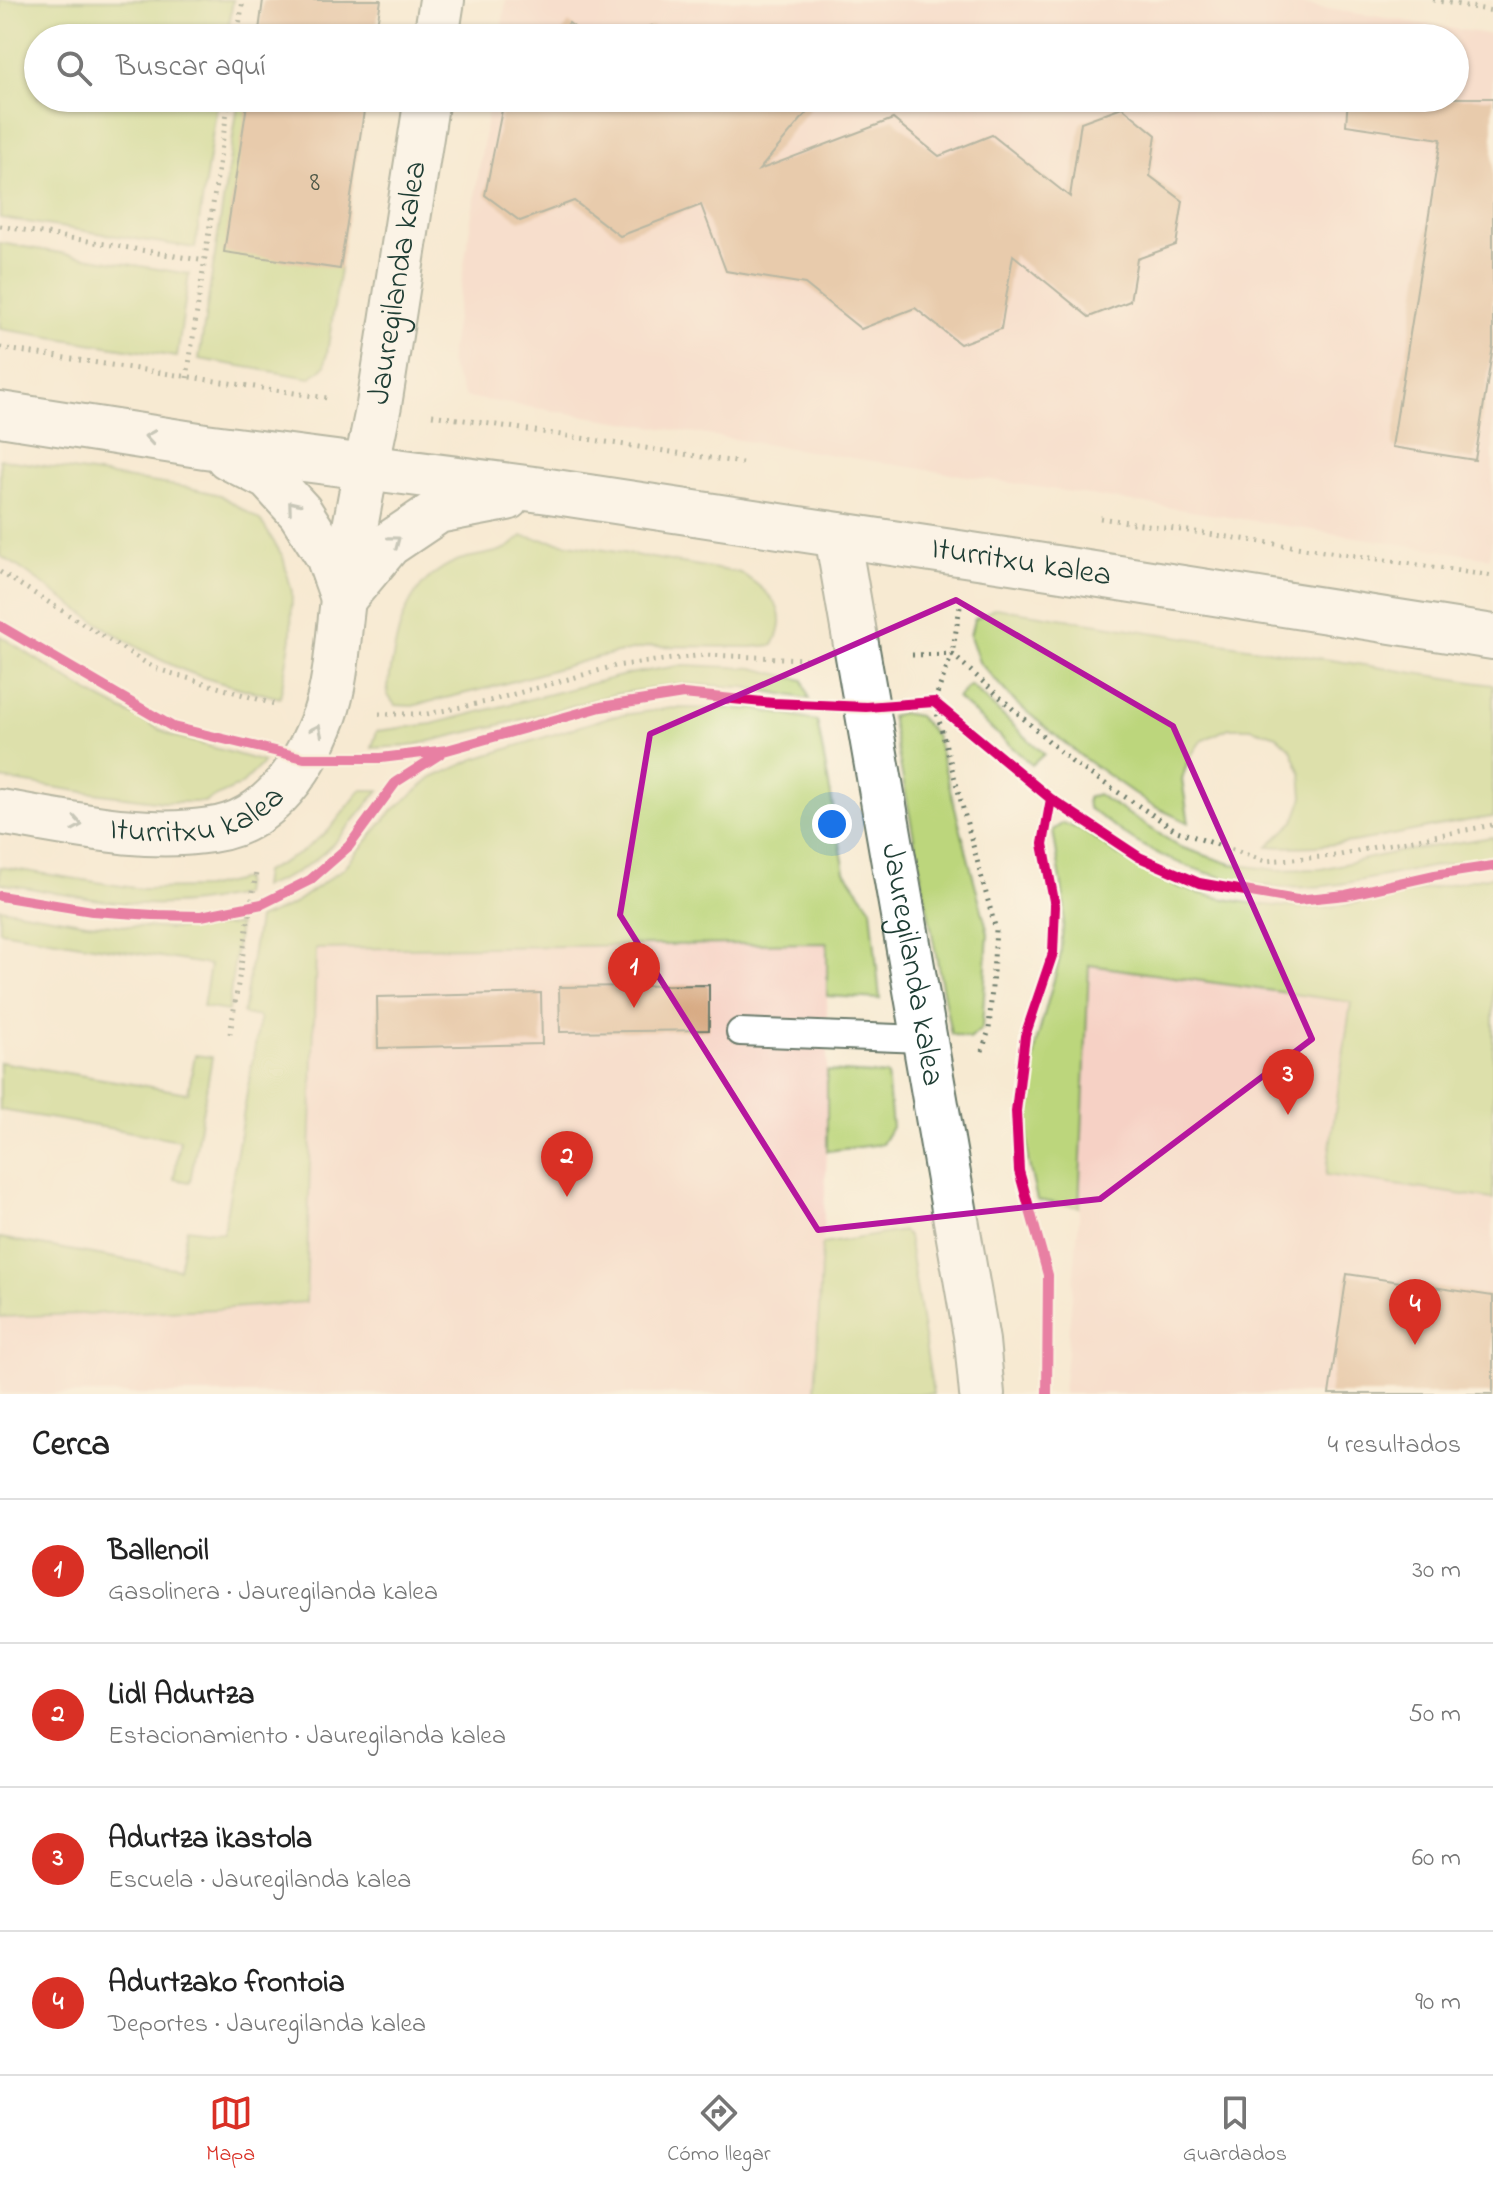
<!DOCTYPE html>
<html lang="es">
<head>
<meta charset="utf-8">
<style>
  :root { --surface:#fff; --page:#f6f6f6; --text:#222; --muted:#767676; --line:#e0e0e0; --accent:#d93025 }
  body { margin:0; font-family:"Indie Flower",sans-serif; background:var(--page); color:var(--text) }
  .you { position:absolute; left:832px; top:824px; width:28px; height:28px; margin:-20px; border:6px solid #fff; border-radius:50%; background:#1a73e8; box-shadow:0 0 0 12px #1a73e833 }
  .badge { display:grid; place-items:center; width:52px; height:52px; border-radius:50%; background:var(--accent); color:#fff; font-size:26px; font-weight:700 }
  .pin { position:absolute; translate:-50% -66px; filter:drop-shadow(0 2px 4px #0008) }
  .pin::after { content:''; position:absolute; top:42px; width:28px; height:24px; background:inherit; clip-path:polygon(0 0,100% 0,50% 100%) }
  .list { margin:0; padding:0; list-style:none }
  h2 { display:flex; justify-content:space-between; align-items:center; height:104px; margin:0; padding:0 32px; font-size:34px }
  h2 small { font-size:26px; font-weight:400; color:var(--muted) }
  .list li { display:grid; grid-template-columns:52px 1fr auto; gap:24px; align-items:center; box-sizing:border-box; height:144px; padding:0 32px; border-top:2px solid var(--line) }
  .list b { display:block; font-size:30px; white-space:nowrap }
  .list p { margin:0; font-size:26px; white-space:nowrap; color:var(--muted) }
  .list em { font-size:26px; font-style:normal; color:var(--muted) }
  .icon { flex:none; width:44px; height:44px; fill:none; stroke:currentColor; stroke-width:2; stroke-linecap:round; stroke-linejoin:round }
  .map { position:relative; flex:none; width:1493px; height:1394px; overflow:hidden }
  .search { position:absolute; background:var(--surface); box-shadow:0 2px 6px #0004; left:24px; right:24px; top:24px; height:88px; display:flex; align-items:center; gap:20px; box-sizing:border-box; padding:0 28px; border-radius:44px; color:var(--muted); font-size:30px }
  .sheet { height:680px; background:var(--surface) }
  nav { display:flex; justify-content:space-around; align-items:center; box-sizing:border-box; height:112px; border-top:2px solid var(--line); background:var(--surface); font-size:22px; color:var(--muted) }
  nav a { display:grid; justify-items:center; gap:4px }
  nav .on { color:var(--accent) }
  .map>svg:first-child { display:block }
  .built { fill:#f6d1c5 }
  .green { fill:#bcd67c; stroke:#6e8a58; stroke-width:2 }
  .building { fill:#d5a67e }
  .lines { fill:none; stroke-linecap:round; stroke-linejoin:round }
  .lane-casing { stroke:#6b7a6b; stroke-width:30 }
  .street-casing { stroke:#6b7a6b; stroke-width:48 }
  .primary-casing { stroke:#6b7a6b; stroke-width:48 }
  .path { stroke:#6b7a6b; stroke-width:5; stroke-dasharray:2 6; stroke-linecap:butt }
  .lane { stroke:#fff; stroke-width:26 }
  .street { stroke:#fff; stroke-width:44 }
  .primary { stroke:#fff; stroke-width:44 }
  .cycleway-casing { stroke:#fcf5e5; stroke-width:15 }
  .cycleway { stroke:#d6006c; stroke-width:10 }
  .oneway { stroke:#8f9e9a }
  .marked { fill:none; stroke:#b5179e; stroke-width:6; stroke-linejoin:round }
  .labels { text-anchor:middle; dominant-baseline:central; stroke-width:6; stroke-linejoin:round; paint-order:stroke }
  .number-label { font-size:28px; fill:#4c5746 }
  .street-label { font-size:32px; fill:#1f3d34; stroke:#fcf5e5 }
</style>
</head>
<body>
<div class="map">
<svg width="1493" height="1394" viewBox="0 0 1493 1394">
  <rect width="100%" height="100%" fill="#fcf5e5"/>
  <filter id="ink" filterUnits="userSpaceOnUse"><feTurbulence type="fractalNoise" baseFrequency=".0125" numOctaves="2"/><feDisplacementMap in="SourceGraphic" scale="16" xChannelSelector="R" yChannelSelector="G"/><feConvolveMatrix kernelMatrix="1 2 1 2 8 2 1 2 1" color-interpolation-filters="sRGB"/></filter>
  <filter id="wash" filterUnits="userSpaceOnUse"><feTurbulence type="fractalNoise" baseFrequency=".006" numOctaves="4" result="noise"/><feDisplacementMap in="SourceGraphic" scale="32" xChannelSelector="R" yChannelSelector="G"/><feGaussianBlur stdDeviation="1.8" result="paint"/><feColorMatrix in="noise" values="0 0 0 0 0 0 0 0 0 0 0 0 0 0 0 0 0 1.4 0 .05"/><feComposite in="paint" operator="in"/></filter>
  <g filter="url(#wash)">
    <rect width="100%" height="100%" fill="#f7ead2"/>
    <!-- built -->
    <path class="built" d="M506,0H1272L1493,35V532L1489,558L465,397L449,363L490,98H1455V38H500Z
      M827,943V1151L815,1394H0V1317L219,1309L306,1302L315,949Z
      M1089,965L1493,1022V1394H1063L1079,1216Z"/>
    <!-- green -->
    <path class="green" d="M0,0H233L227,38H38V98H218L195,248L0,218Z
      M239,98H248L340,269L325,366L310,378L199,359Z
      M0,243L189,274L177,357L0,329Z
      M0,459L190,488L220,495L261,521L283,557L292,592L291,638L280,698C245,689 207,681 174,666C116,640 66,600 14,564L0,556Z
      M522,536L741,573C768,592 793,609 773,645L752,647L652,646L598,657L496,686L412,706L395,705L387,694C396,639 400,583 459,560C475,555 493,555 507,548C513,545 517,540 522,536Z
      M995,608L1493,685V817C1418,826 1344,852 1268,846L1294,822L1303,797L1301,773L1291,749L1277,736L1251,728H1229L1201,741L1188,760L1182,780L1189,823L1149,804L1082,757L1016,703L979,662L970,636L974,620Z
      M0,636L93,695L172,736L264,762L241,785L204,802H163L78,791L0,779Z
      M684,665L753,668L803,680L809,699L745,687L679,684L615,694L516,721L409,746L372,748L377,731L432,724L629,674Z
      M970,685L1044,754L1032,765L957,698Z
      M672,708L753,709L817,721L845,871L871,908L880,999L827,996V943L316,949L306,1302L219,1309L0,1317V1238L179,1269L187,1228L223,1233L260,1017L243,1014L258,919L290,906L344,868L392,811L432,778L475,759L609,717Z
      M901,713L918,716L936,736L988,933L982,1028L970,1039L951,1034L891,716Z
      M361,790H379C343,834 319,869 262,887L264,872L299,854L329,830Z
      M1097,794L1180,847L1231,864L1277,870L1321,869L1397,852L1493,837V857C1437,863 1381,879 1325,886C1262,893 1192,874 1138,843C1121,833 1105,819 1088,808L1087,798Z
      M1063,823C1088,831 1100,843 1121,857C1134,865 1149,874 1163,881C1206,900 1291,912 1337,906C1389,899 1441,885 1493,876V1199L1326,1175L1351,1002L1089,965L1079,1207L1037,1200L1028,1160V1099L1037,1040L1060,958L1065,905L1053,830Z
      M0,867L141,889L204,888L244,879L242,895C220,899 197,903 174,904C116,907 57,892 0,883Z
      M0,908L87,923L170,929L239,925L228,1011L203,1007L210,965L0,931Z
      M195,1055L212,1057L190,1182L174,1179L180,1140L0,1110V1062L188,1093Z
      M827,1071L887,1075L892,1127L882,1144L827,1151Z
      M903,1231L908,1236L933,1394H815L822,1244Z"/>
    <g id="blocks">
      <!-- building -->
      <path class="building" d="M263,0H381L375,38H258Z
        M569,23L588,38H557Z
        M652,26L666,38H623Z
        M248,98H366L340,269L224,252Z
        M508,98H819L759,170L893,119L939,156L992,135L1070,197L1081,122L1122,107L1156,135L1150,176L1183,201L1176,245L1137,259L1130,301L1089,317L1013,255L1001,329L960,344L915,308L861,329L805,284L726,271L701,205L620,236L574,201L520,221L485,195L503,105Z
        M1348,98H1493V346L1475,460L1392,447L1441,139L1346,125Z
        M709,985V1030L560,1032L559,987Z
        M541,993L542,1044L378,1048L377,997Z
        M1347,1274L1493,1296V1394H1329Z"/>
    </g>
  </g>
  <g filter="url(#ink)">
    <use href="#blocks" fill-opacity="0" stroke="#6b7a6b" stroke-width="2"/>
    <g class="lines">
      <!-- lane casing -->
      <g class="lane-casing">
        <path id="lane" d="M740,1032L923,1039"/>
      </g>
      <!-- street casing -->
      <g class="street-casing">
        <g id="street">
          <path d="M436,38L442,0"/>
          <path id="s1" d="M366,468L379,405L427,98"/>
          <path id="s2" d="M837,535L977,1341L982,1394"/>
        </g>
      </g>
      <!-- primary casing -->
      <g class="primary-casing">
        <g id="primary">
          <path id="s3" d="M0,414L205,446L549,491L1011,561L1493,637"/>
          <path d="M228,457L269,478L300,512L328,556L343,598"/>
          <path d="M344,598L389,544L438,511L507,498"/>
          <path id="s4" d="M0,812C70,823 141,841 211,830C270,822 306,766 325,714C337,680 338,636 343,600C349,556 358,512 366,468"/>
        </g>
      </g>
      <!-- path -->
      <path class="path" d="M1433,0L1493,11
        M237,38L243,0
        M0,226L205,261
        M0,348L327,398
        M187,378L229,98
        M432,415L742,463
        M1100,518L1493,576
        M0,572L154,668L274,704
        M960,607L952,654L1072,762L1177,831L1265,861L1336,856L1375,847L1493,825
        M912,655L952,654L934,702L996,930L989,1030L982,1051
        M379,714H427L486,702L615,666L704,655L806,659
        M230,1034L256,873"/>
      <!-- lane -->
      <use href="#lane" class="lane"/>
      <!-- street -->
      <use href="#street" class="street"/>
      <!-- primary -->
      <use href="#primary" class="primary"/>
      <!-- cycleway casing -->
      <g class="cycleway-casing">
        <path id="cycleway" d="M0,626L173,727L304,758H381L447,750L601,707L683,694L773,703L866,707L934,702L1051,799L1139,857L1199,883L1297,900L1346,895L1435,875L1493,866
          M0,896L92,911L153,915L201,916L262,904L310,880L349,846L396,782L440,754
          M1047,1394L1048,1275L1019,1171L1016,1111L1025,1036L1053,953L1055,906L1043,844L1051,799"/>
      </g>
      <!-- cycleway -->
      <use href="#cycleway" class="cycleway"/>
    </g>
    <!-- one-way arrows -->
    <defs><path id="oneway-chevron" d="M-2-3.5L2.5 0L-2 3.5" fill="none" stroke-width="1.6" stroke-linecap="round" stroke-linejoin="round" transform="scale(2)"/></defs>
    <g class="oneway">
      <use href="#oneway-chevron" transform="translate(150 437) rotate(-171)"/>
      <use href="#oneway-chevron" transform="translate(293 506) rotate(-130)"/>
      <use href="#oneway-chevron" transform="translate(395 541) rotate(-37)"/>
      <use href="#oneway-chevron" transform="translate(317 730) rotate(-64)"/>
      <use href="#oneway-chevron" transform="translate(77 824) rotate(9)"/>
    </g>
  </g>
  <!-- marked area -->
  <path d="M0 0H1493V1394H0ZM956,600L1173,726L1312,1039L1100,1199L818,1230L620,915L650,734Z" fill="#f7ead2" fill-opacity=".55" fill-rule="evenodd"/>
  <path class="marked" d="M956,600L1173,726L1312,1039L1100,1199L818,1230L620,915L650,734Z"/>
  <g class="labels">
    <!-- number labels -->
    <g class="number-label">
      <text x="315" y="183">8</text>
    </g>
    <!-- street labels -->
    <g class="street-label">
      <text stroke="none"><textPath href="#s1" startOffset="188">Jauregilanda kalea</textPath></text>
      <text stroke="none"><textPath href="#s3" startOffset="1032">Iturritxu kalea</textPath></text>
      <text stroke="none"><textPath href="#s4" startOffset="202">Iturritxu kalea</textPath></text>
      <text stroke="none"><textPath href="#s2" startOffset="436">Jauregilanda kalea</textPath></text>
    </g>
  </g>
</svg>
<div class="you"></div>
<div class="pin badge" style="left:634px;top:1008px">1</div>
<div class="pin badge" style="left:567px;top:1197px">2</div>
<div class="pin badge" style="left:1288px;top:1115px">3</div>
<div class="pin badge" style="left:1415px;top:1345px">4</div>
<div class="search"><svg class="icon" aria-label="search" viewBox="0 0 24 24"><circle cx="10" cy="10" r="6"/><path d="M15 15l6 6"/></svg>Buscar aquí</div>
</div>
<section class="sheet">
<h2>Cerca<small>4 resultados</small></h2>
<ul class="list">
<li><span class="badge">1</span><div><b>Ballenoil</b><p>Gasolinera · Jauregilanda kalea</p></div><em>30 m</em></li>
<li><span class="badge">2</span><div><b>Lidl Adurtza</b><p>Estacionamiento · Jauregilanda kalea</p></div><em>50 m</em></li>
<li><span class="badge">3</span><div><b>Adurtza ikastola</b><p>Escuela · Jauregilanda kalea</p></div><em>60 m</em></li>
<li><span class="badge">4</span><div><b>Adurtzako frontoia</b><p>Deportes · Jauregilanda kalea</p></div><em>90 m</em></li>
</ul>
</section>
<nav>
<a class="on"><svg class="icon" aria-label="map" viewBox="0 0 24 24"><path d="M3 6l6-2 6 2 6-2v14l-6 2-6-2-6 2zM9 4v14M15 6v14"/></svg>Mapa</a>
<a><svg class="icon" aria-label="directions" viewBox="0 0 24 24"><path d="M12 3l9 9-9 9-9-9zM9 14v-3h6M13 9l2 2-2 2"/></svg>Cómo llegar</a>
<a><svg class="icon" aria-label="saved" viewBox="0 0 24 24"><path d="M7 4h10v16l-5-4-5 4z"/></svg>Guardados</a>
</nav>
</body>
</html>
